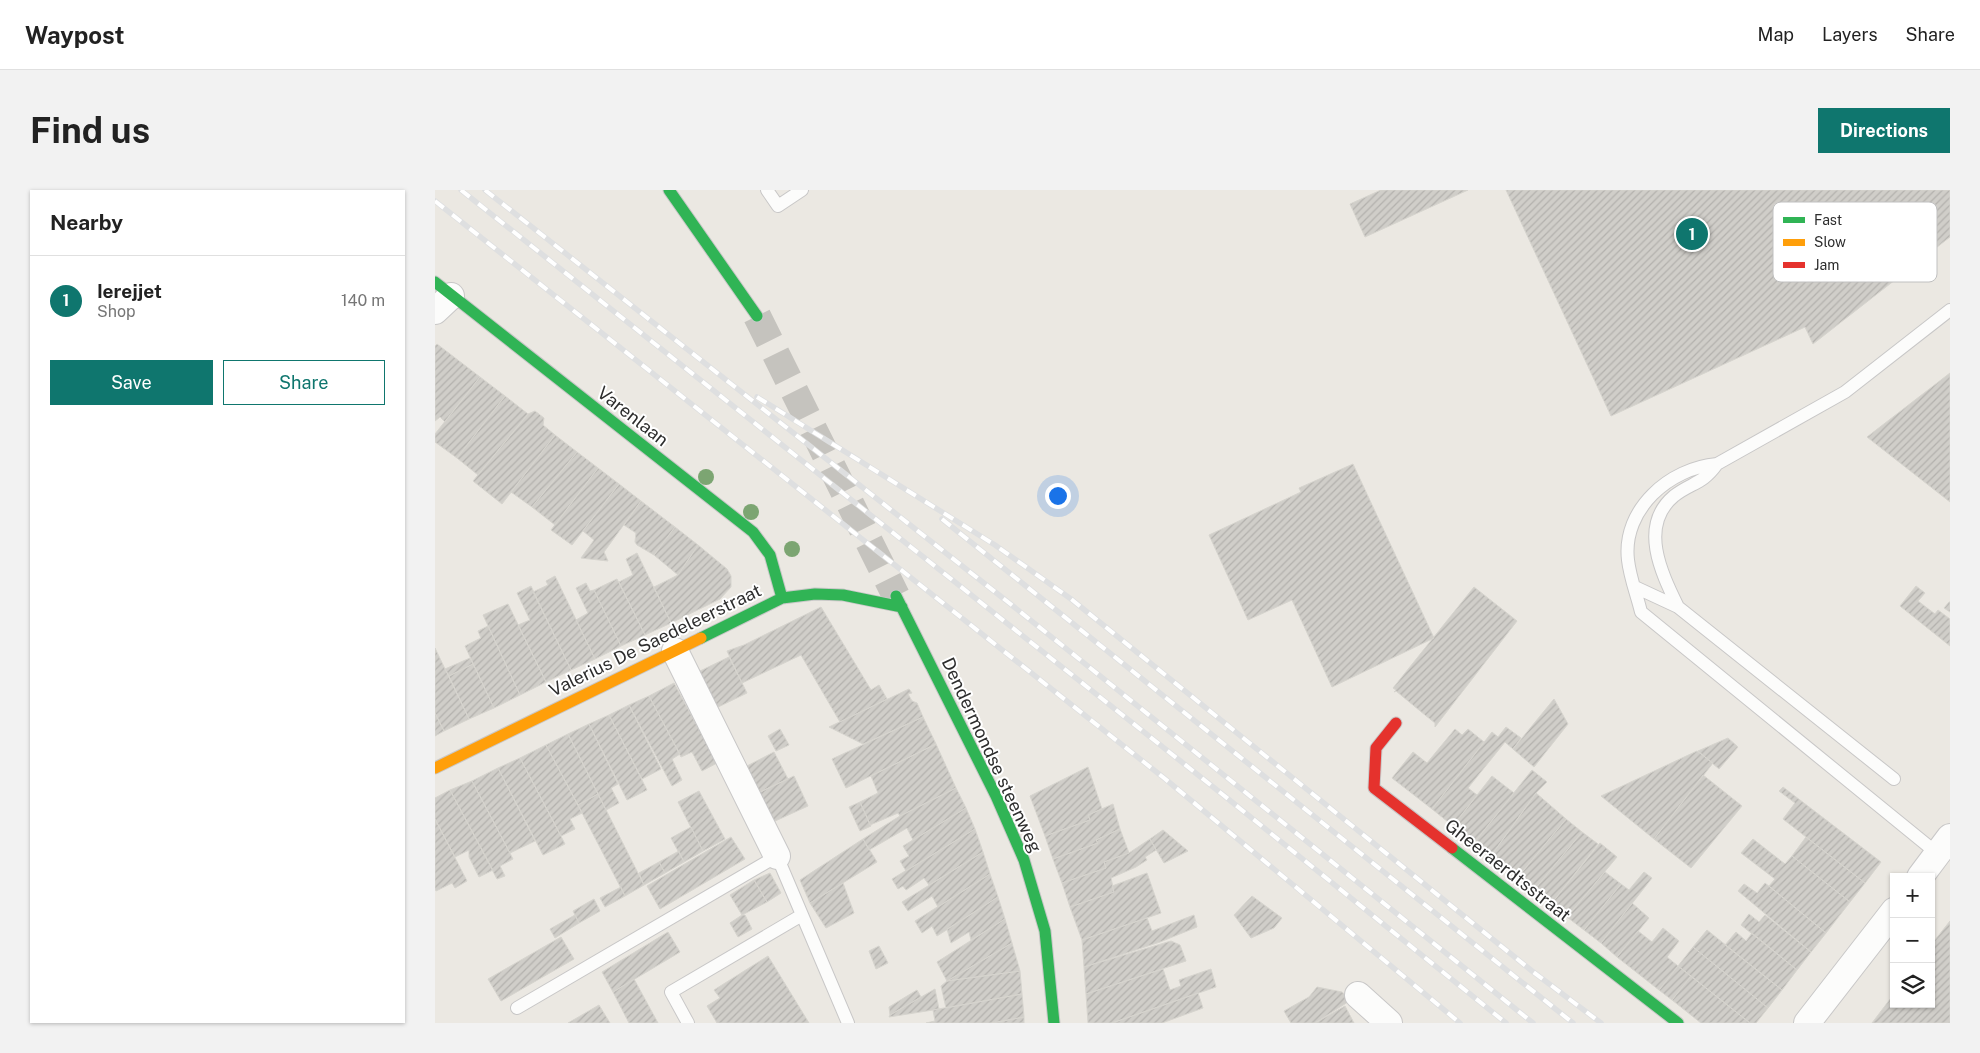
<!DOCTYPE html>
<html lang="en">
<head>
<meta charset="utf-8">
<style>
  :root { --surface:#fff; --page:#f2f2f2; --text:#222; --muted:#767676; --line:#e0e0e0; --accent:#0f766e }
  body { margin:0; font-family:"Public Sans",sans-serif; background:var(--page); color:var(--text) }
  .controls { position:absolute; right:15px; bottom:15px; display:grid; overflow:hidden; border-radius:0px; box-shadow:0 1px 4px #0004 }
  .controls button { width:45px; height:45px; display:grid; place-items:center; padding:0; border:0; border-bottom:1px solid var(--line); background:var(--surface); color:var(--text); font:25px sans-serif }
  .you { position:absolute; left:622px; top:305px; width:18px; height:18px; margin:-12px; border:4px solid #fff; border-radius:50%; background:#1a73e8; box-shadow:0 0 0 8px #1a73e833 }
  .badge { display:grid; place-items:center; width:32px; height:32px; border-radius:50%; background:var(--accent); color:#fff; font-size:16px; font-weight:700 }
  .pin { position:absolute; translate:-50% -50%; border:2px solid #fff; box-shadow:0 1px 5px #0006 }
  .list { margin:0; padding:0; list-style:none }
  h2 { display:flex; justify-content:space-between; align-items:center; height:65px; margin:0; padding:0 20px; font-size:21px }
  h2 small { font-size:16px; font-weight:400; color:var(--muted) }
  .list li { display:grid; grid-template-columns:32px 1fr auto; gap:15px; align-items:center; box-sizing:border-box; height:90px; padding:0 20px; border-top:1px solid var(--line) }
  .list b { display:block; font-size:19px; white-space:nowrap }
  .list p { margin:0; font-size:16px; white-space:nowrap; color:var(--muted) }
  .list em { font-size:16px; font-style:normal; color:var(--muted) }
  .actions { display:flex; gap:10px; padding:15px 20px }
  .actions a { flex:1; padding:11px 0; border:1px solid var(--accent); border-radius:0px; text-align:center; font-size:18px; color:var(--accent) }
  .actions .main { background:var(--accent); color:#fff }
  .icon { flex:none; width:28px; height:28px; fill:none; stroke:currentColor; stroke-width:2; stroke-linecap:round; stroke-linejoin:round }
  .map { position:relative; flex:none; width:1515px; height:833px; overflow:hidden; border-radius:0px }
  header { display:flex; align-items:center; gap:30px; box-sizing:border-box; height:70px; padding:0 25px; background:var(--surface); border-bottom:1px solid var(--line) }
  header strong { font-size:24px }
  nav { display:flex; gap:28px; margin-inline-start:auto; font-size:18px }
  .intro { display:flex; align-items:center; justify-content:space-between; box-sizing:border-box; height:120px; padding:0 30px }
  h1 { margin:0; font-size:35px }
  .button { padding:12px 22px; border-radius:0px; background:var(--accent); color:#fff; font-size:18px; font-weight:700 }
  main { display:flex; gap:30px; padding:0 30px }
  aside { flex:1; background:var(--surface); border-radius:0px; box-shadow:0 1px 4px #0004 }
  .map>svg:first-child { display:block }
  .building { fill:url(#building-hatch); stroke:#d6d4ce }
  .lines { fill:none; stroke-linecap:round; stroke-linejoin:round }
  .secondary-tunnel { stroke:#c5c3be; stroke-width:28; stroke-dasharray:28 14; stroke-linecap:butt }
  .lane-casing { stroke:#c8c7c7; stroke-width:14 }
  .street-casing { stroke:#c8c7c7; stroke-width:28 }
  .fast-casing { stroke:#c8c7c7; stroke-width:13 }
  .slow-casing { stroke:#c8c7c7; stroke-width:13 }
  .jam-casing { stroke:#c8c7c7; stroke-width:13 }
  .lane { stroke:#fcfcfb; stroke-width:12 }
  .street { stroke:#fcfcfb; stroke-width:26 }
  .fast { stroke:#30b455; stroke-width:11 }
  .slow { stroke:#ff9f0a; stroke-width:11 }
  .jam { stroke:#e5322d; stroke-width:11 }
  .rail-casing { stroke:#dedfe0; stroke-width:5.5 }
  .rail { stroke:#fff; stroke-width:4; stroke-dasharray:11; stroke-linecap:butt }
  .tree { fill:#7ca572 }
  .labels { text-anchor:middle; dominant-baseline:central; stroke-width:4; stroke-linejoin:round; paint-order:stroke }
  .street-label { font-size:18px; fill:#2d2d2d; stroke:#fff }
  .key { fill:#fff; stroke:#c0c0c0; stroke-width:1 }
  .key-label { font-size:14px; fill:#2d2d2d }
</style>
</head>
<body>
<header>
<strong>Waypost</strong>
<nav><a>Map</a><a>Layers</a><a>Share</a></nav>
</header>
<div class="intro"><h1>Find us</h1><a class="button">Directions</a></div>
<main>
<aside>
<h2>Nearby<small></small></h2>
<ul class="list">
<li><span class="badge">1</span><div><b>Ierejjet</b><p>Shop</p></div><em>140 m</em></li>
</ul>
<div class="actions"><a class="main">Save</a><a>Share</a></div>
</aside>
<div class="map">
<svg width="1515" height="833" viewBox="0 0 1515 833">
  <defs>
    <pattern id="building-hatch" width="6" height="6" patternUnits="userSpaceOnUse" patternTransform="scale(1.25)"><rect width="6" height="6" fill="#d0cec9"/><path d="M-1 1l2-2M0 6l6-6M5 7l2-2" fill="none" stroke="#b3b1ad"/></pattern>
  </defs>
  <rect width="100%" height="100%" fill="#ebe8e2"/>
  <!-- building -->
  <path class="building" d="M946,0H1033L930,47L915,14Z
    M1071,0H1515V47L1378,154L1370,137L1176,226Z
    M2,154L45,187L10,232L5,227L0,231V156Z
    M1515,183V312L1432,247Z
    M45,187L70,206L22,268L0,252V244Z
    M70,206L93,224L43,285L22,268Z
    M100,221L109,228L108,235L120,245L67,314L38,291L93,224Z
    M120,245L142,262L97,317L76,302Z
    M142,262L163,278L120,335L97,317Z
    M918,274L999,448L897,497L857,410L813,430L774,345L866,302L864,298Z
    M163,278L184,294L137,355L116,340Z
    M184,294L206,311L169,362L173,371L146,368L159,350L148,341Z
    M206,311L240,337L219,365L202,355L200,352L201,343L189,335Z
    M240,337L263,355L243,385L219,365Z
    M263,355L292,379L296,386V397L285,409L236,433L219,397L243,385Z
    M202,363L236,433L210,445L184,392L198,385L191,369Z
    M120,386L160,469L136,480L98,402L113,395L111,391Z
    M182,389L210,445L186,456L159,400Z
    M151,393L155,401L159,400L186,456L160,469L141,430L153,423L141,398Z
    M96,396L136,480L111,492L83,435L95,430L82,403Z
    M1481,396L1490,403L1483,411L1500,424L1503,420L1515,429V456L1465,416Z
    M1039,397L1082,431L1000,537V533L990,525L961,501L959,502L961,500L958,498Z
    M1514,412H1515V422L1509,418Z
    M73,414L111,492L85,505L48,425Z
    M386,417L436,500L444,495L452,509L405,532L366,465L307,493L292,461L309,455Z
    M53,436L85,505L59,518L30,456L46,448L43,441Z
    M0,458L34,529L9,541L0,523Z
    M294,467L312,503L279,519L261,483Z
    M35,468L38,474L14,486L10,479Z
    M38,474L59,518L34,529L14,486Z
    M239,493L282,573L267,581L257,562L246,567L214,506Z
    M474,499L477,503L473,504L477,511L482,513L488,527L428,554L394,537Z
    M214,506L245,564L237,569L247,590L237,596L194,515Z
    M1119,509L1133,534L1099,577L1078,559Z
    M194,515L226,579L207,589L174,525Z
    M0,523L9,541L0,546Z
    M174,525L212,600L192,610L154,534Z
    M488,527L501,554L411,598L397,569Z
    M154,534L183,594L176,598L184,613L171,620L133,544Z
    M1071,537L1086,548L1078,559L1070,552L1033,598L1042,605L1018,636L997,619L1057,542L1063,547Z
    M345,539L354,555L341,561L333,546Z
    M1020,539L1027,545L1033,539L1049,552L997,619L957,588L978,562L992,573Z
    M133,544L163,604L143,615L111,555Z
    M1293,548L1303,557L1284,579L1263,561Z
    M501,554L521,598L465,626L463,623L435,635L425,612L443,603L436,586Z
    M111,555L147,623L135,629L140,639L126,646L85,568Z
    M1262,561L1278,573L1219,649L1166,606Z
    M339,562L353,589L323,603L310,577Z
    M85,568L130,654L108,665L63,578Z
    M653,577L667,619L653,625L655,630L610,646L595,606Z
    M63,578L100,651L75,663L37,591Z
    M1097,580L1112,592L1101,603L1056,666L1039,653Z
    M1268,585L1307,616L1256,678L1219,649Z
    M359,586L373,616L338,632L323,603Z
    M1057,586L1079,603L1039,653L1018,636Z
    M37,591L78,669L65,676L70,686L62,689L15,600Z
    M1348,597L1446,672L1430,693L1348,629L1360,613L1344,601Z
    M521,598L531,618L478,650L472,638L434,660L428,649L465,626Z
    M15,600L58,680L44,687L34,667V660L20,667L0,629V608Z
    M264,601L290,649L268,661L243,612Z
    M1101,603L1131,629L1083,687L1056,666Z
    M163,604L209,695L190,706L143,615Z
    M425,612L436,636L425,641L414,617Z
    M678,614L685,639L661,650L663,653L618,669L610,646L655,630L653,625Z
    M531,618L540,639L471,681L465,671L474,666L468,656Z
    M0,629L32,691L20,698L17,693L1,701L0,698Z
    M1131,629L1147,642L1099,700L1083,687Z
    M256,637L268,661L249,672L236,648Z
    M540,639L548,662L494,695L489,688L471,700L468,696L463,699L457,689Z
    M685,639L694,663L669,672L671,678L627,693L618,669L663,653L661,650Z
    M728,640L753,661L729,673L715,649Z
    M1147,642L1163,654L1116,714L1099,700Z
    M296,647L310,669L225,719L212,696Z
    M1371,647L1430,693L1415,712L1357,666Z
    M428,649L442,672L375,713L365,690Z
    M715,649L721,660L710,667L712,670L701,677L676,688L679,702L635,717L627,693L671,678L669,672L694,663Z
    M1318,649L1350,674L1357,666L1415,712L1391,743L1334,696L1340,689L1306,663Z
    M1165,653L1182,667L1132,727L1116,714Z
    M244,661L249,672L230,683L224,672Z
    M548,662L555,684L503,717L497,706L473,721L467,712Z
    M224,672L230,683L209,695L204,683Z
    M1170,682L1186,694L1149,740L1132,727Z
    M1209,682L1217,688L1166,753L1149,740L1186,694L1194,700Z
    M335,683L346,703L332,712L319,690Z
    M712,683L726,723L647,750L635,717L679,702L677,696Z
    M555,684L563,707L502,746L497,736L487,743L480,731Z
    M319,690L332,712L307,725L295,705Z
    M408,693L419,723L391,738L375,713Z
    M1330,693L1391,743L1376,762L1303,701L1309,694L1322,703Z
    M186,697L190,706L170,717L165,708Z
    M817,706L847,728L839,738L816,748L799,725Z
    M563,707L570,729L536,750L534,742L516,753L512,739Z
    M159,709L165,721L144,733L138,721Z
    M1197,713L1214,728L1182,767L1166,753Z
    M1314,724L1324,732L1330,725L1376,762L1362,780L1306,735Z
    M140,725L144,733L120,748L115,739Z
    M307,725H310L317,739L303,747L295,733Z
    M759,725L762,737L725,752L649,777L647,750L712,728L717,741Z
    M570,729L577,753L512,791L502,772Z
    M1515,731V833H1437L1459,804V814H1496V755Z
    M1228,738L1244,751L1232,767L1243,776L1224,800L1182,767L1203,741L1217,752Z
    M1272,740L1347,800L1333,818L1258,757Z
    M233,742L245,762L178,802L167,782Z
    M1301,742L1311,751L1317,743L1362,780L1347,800L1290,755Z
    M126,747L139,769L66,811L53,789Z
    M736,751L745,755L751,771L651,804L649,777Z
    M577,753L585,781L512,791Z
    M444,756L453,773L441,779L434,761Z
    M1258,757L1333,818L1321,833H1315L1243,776Z
    M333,766L374,833H282L272,816L285,808L279,800Z
    M1243,776L1256,786L1237,810L1224,800Z
    M728,779L735,800L746,796L744,790L776,779L781,797L677,833H653L651,804Z
    M585,781L587,804L511,818L506,796L512,791Z
    M1256,786L1315,833H1266L1237,810Z
    M199,789L223,833H194L178,802Z
    M882,797L907,802L916,810L880,833H856L849,821L874,807Z
    M500,799L504,819L454,827L455,825Z
    M482,800L486,807L455,825L454,817Z
    M763,803L768,818L727,833H677Z
    M587,804L589,827L557,833H491L500,831L498,820Z
    M164,815L175,833H133L140,829Z
    M910,816L919,833H880Z
    M589,827V833H557Z"/>
  <g class="lines">
    <!-- secondary-tunnel -->
    <path class="secondary-tunnel" d="M322,126L461,406"/>
    <!-- lane casing -->
    <g class="lane-casing">
      <path id="lane" d="M332,0L343,16L367,0
        M1200,397L1243,417L1459,589
        M1243,417C1227,384 1203,336 1239,306C1257,292 1267,295 1282,274
        M1503,664L1206,422C1202,405 1195,388 1193,370C1187,319 1235,278 1282,274L1410,202L1515,120
        M82,818L342,666L413,833
        M253,833L236,802L367,725"/>
    </g>
    <!-- street casing -->
    <g class="street-casing">
      <path id="street" d="M0,121L16,106
        M240,461L342,666
        M1485,687L1515,647
        M923,805L954,833
        M1372,833L1459,721"/>
    </g>
    <!-- fast casing -->
    <g class="fast-casing">
      <path id="fast" d="M234,0L322,126
        M0,92L318,342L335,365L347,408
        M461,406L561,606L589,670L610,741L619,833
        M266,448L347,408L380,404L408,405L467,417
        M1017,658L1243,833"/>
    </g>
    <!-- slow casing -->
    <g class="slow-casing">
      <path id="slow" d="M0,578L266,448"/>
    </g>
    <!-- jam casing -->
    <g class="jam-casing">
      <path id="jam" d="M961,533L941,558L939,598L1017,658"/>
    </g>
    <!-- lane -->
    <use href="#lane" class="lane"/>
    <!-- street -->
    <use href="#street" class="street"/>
    <!-- fast -->
    <use href="#fast" class="fast"/>
    <!-- slow -->
    <use href="#slow" class="slow"/>
    <!-- jam -->
    <use href="#jam" class="jam"/>
    <!-- rail casing -->
    <g class="rail-casing">
      <path id="rail" d="M26,0L787,604L1071,833
        M50,0L578,416L1098,833
        M0,11L729,588L1025,833
        M322,207L560,355L636,409L1097,781L1166,833
        M507,329L1138,833"/>
    </g>
    <!-- rail -->
    <use href="#rail" class="rail"/>
  </g>
  <!-- trees -->
  <g class="tree">
    <circle cx="271" cy="287" r="8"/>
    <circle cx="316" cy="322" r="8"/>
    <circle cx="357" cy="359" r="8"/>
  </g>
  <g class="labels">
    <!-- street labels -->
    <g class="street-label">
      <text transform="translate(198 226) rotate(38)">Varenlaan</text>
      <text transform="translate(220 450) rotate(-26)">Valerius De Saedeleerstraat</text>
      <text transform="translate(557 565) rotate(65)">Dendermondse steenweg</text>
      <text transform="translate(1073 680) rotate(38)">Gheeraerdtsstraat</text>
    </g>
  </g>
  <!-- legend -->
  <rect x="1338" y="12" width="164" height="80" rx="8" class="key"/>
  <rect x="1348" y="27" width="22" height="6" fill="#30b455"/>
  <rect x="1348" y="49" width="22" height="7" fill="#ff9f0a"/>
  <rect x="1348" y="72" width="22" height="6" fill="#e5322d"/>
  <g class="key-label">
    <text x="1379" y="35">Fast</text>
    <text x="1379" y="57">Slow</text>
    <text x="1379" y="80">Jam</text>
  </g>
</svg>
<div class="controls">
<button>+</button>
<button>−</button>
<button><svg class="icon" aria-label="layers" viewBox="0 0 24 24"><path d="M12 4l9 5-9 5-9-5zM3 14l9 5 9-5"/></svg></button>
</div>
<div class="you"></div>
<div class="pin badge" style="left:1257px;top:44px">1</div>
</div>
</main>
</body>
</html>
